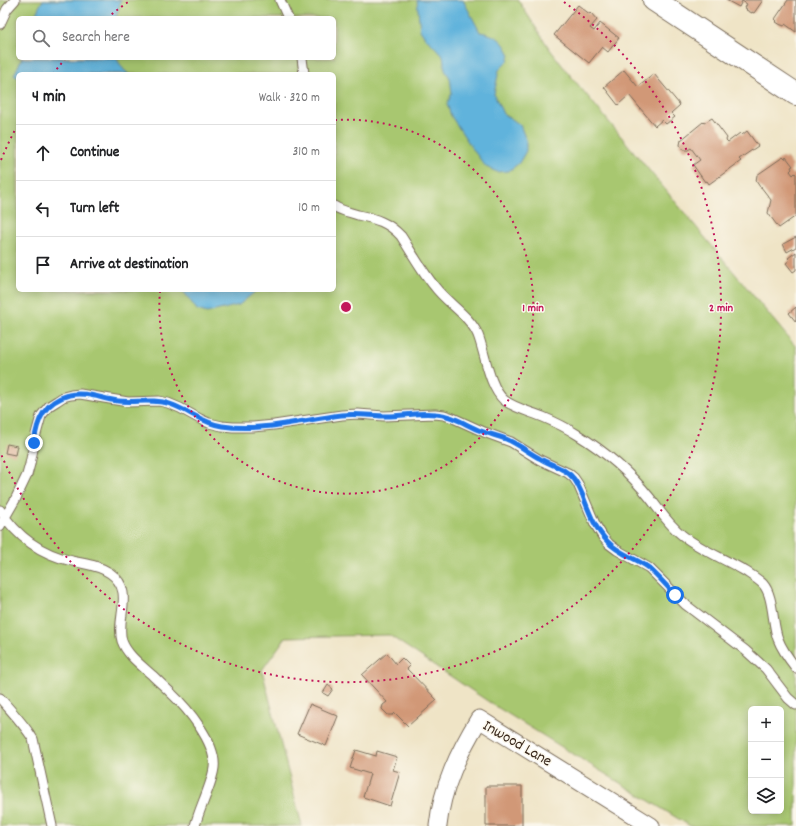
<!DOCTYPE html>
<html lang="en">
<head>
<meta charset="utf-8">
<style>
  :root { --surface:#fff; --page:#f2f2f2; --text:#202124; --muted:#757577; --line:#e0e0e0 }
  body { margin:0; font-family:Dekko,sans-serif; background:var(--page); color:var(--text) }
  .controls { position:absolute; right:12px; bottom:12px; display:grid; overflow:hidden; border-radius:6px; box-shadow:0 2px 10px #0003 }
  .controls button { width:36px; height:36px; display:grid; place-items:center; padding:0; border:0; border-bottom:1px solid var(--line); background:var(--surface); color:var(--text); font:20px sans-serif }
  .stop { position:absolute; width:12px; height:12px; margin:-9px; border:3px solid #1a73e8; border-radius:50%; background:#fff }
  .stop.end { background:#1a73e8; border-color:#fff; box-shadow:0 1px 4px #0008 }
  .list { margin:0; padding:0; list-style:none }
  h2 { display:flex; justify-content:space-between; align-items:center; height:52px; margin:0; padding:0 16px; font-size:17px }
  h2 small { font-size:13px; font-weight:400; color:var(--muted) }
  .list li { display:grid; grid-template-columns:26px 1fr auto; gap:12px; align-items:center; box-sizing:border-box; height:56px; padding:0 16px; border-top:1px solid var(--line) }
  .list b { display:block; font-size:15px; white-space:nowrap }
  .list em { font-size:13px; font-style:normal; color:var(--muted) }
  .icon { flex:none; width:22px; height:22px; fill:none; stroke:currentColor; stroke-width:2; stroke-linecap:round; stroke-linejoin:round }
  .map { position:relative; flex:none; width:796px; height:826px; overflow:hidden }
  .search { position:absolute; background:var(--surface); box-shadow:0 2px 10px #0003; left:16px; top:16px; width:320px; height:44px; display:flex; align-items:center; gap:10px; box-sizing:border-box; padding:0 14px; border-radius:6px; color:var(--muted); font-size:15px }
  .panel { position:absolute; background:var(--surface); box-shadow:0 2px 10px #0003; left:16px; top:72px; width:320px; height:220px; border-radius:6px }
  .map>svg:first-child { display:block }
  .green { fill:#a8c76f; stroke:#727846; fill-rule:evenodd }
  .water { fill:#61b3dc; stroke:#4e6e7d }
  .building { fill:#d19877 }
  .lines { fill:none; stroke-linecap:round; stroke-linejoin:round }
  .service-casing { stroke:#7a6b59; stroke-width:11 }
  .minor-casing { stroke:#7a6b59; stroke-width:19 }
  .tertiary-casing { stroke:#7a6b59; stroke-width:24 }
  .service { stroke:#fff; stroke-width:9 }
  .minor { stroke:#fff; stroke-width:17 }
  .tertiary { stroke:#fff; stroke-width:22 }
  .route { stroke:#1a73e8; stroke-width:5 }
  .ring { fill:none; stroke:#c2185b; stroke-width:2; stroke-dasharray:2 4 }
  .labels { text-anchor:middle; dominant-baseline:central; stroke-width:3; stroke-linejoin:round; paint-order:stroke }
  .street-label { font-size:16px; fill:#3b2a1e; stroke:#fbf7ec }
  .centre { fill:#c2185b; stroke:#fbf7ec; stroke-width:2 }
  .ring-label { font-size:12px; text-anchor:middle; font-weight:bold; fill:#c2185b; stroke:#fbf7ec; stroke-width:3; stroke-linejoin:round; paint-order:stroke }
</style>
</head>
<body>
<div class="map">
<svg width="796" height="826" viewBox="0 0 796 826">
  <rect width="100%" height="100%" fill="#fbf7ec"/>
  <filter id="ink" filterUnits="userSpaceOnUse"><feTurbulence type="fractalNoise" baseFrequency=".025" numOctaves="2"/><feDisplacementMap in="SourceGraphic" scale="8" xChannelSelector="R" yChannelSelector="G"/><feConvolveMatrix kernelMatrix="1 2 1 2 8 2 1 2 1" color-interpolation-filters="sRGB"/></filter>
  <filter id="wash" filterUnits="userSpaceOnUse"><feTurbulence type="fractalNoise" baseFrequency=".012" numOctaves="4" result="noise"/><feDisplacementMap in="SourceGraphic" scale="16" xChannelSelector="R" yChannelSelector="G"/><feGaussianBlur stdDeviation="0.9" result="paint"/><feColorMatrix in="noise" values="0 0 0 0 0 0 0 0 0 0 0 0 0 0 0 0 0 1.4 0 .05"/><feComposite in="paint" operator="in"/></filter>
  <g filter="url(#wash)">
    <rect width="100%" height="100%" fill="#efe4c6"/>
    <!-- green -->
    <path class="green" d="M0,0H518L549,48L565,69L796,347V826H690L492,704L389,635L286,637L262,670L302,826H0ZM18,18H334V58H18ZM18,74H334V290H18ZM751,709H781V811H751Z"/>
    <!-- water -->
    <path class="water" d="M43,0H121L116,18H34L39,7Z
      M417,0H463L480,32C497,35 503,40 510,55L508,61L499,70L494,94L503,114L512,119L520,125L526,140V151L519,163L509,171L497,172L486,167L474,151L451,116L447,104L452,93L450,78L445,70L443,56L432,44L426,39L420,30Z
      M22,58H116L124,70L129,74H18V78L14,75Z
      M179,290H257L239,305L207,313L197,310L184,292Z"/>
    <g id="blocks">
      <!-- building -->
      <path class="building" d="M726,0H763L754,13L752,12V13L746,10L747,9L745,8L747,4L742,1L739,7Z
        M788,0H796V32L785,24L784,26L782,25H781L776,22L777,21L775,19Z
        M578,5L587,12L590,14L591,13L597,20L590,28L594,31L600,23L619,38L608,52L602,47L589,63L554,35Z
        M624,70L638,87L654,74L680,105L671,113L675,117L666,124L662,120L655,126L629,95L618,105L604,87Z
        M712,118L727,138L726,140L728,142L740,133L742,135L747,131L758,146L739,159L741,161L709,184L707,181L705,182L693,165L700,160L691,148L688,150H683L680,145L681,140L703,122L704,123Z
        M783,157L785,159L786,157L793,166L791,167L792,169L790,171L793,175L795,173L796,174V216L779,228L768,213L771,200L761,187H762H760L756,181L757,175Z
        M796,237V247L787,252L783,244Z
        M796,252V270L793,272L786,263L790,260L788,258Z
        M796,307V322L789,313Z
        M7,444L17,446L15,455L5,453Z
        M387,653L396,664L402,658L410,666L407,669L437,700L408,726L395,713L393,715H388L382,709L383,705L387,702L362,675Z
        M328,685L333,689L328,696L323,693Z
        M310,704L338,716L326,746L297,734Z
        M356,750L376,756L377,751L397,757L393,770L400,772L390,806L363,797L370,774L350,768Z
        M486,786H522V826H486Z"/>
    </g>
  </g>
  <g filter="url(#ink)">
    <use href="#blocks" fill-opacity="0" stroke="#7a6b59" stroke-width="1"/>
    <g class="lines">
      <!-- service casing -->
      <g class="service-casing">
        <path id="service" d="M280,0L288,18
          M0,24L7,9L15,0
          M302,58L304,74
          M334,206C341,211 349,212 358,215C376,219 388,222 401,236C412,253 422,271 435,287C447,303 470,316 478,335C485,353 489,387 504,400C514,408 531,412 543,417C555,422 567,428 578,435C604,451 631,474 650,498C660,511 668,524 682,535C701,550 725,559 745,571C751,575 758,579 763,584C774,596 772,624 778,639C782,650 789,659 796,668
          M0,510C17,537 41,554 72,561C84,564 99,565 110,573C136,591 115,618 122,641C127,655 141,665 152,675C158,681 164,686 170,692C187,708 217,743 214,768C213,776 210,784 207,792C203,803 198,814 195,826
          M0,526L15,500L27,475L30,464L36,434L41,416L49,406L57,401L63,397L71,395L80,394L128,402L159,401L168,403L180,408L200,419L209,423L222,426L233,427H253L274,425L342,415L358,414L384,416L435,414L444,415L453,418L484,432L511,442L540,460L568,473L574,478L578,484L595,524L603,537L609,544L617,550L649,568L686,605L745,650L766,669L788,698L796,705
          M0,698C11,711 24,724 33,739L52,826"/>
      </g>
      <!-- minor casing -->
      <g class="minor-casing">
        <path id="minor" d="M438,826C442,787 459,752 479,719L651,826"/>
      </g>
      <!-- tertiary casing -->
      <g class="tertiary-casing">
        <path id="tertiary" d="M654,0L796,94"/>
      </g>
      <!-- service -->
      <use href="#service" class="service"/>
      <!-- minor -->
      <use href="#minor" class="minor"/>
      <!-- tertiary -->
      <use href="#tertiary" class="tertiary"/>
    </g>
  </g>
  <g class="lines" filter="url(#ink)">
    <!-- route -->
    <path class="route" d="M34,443C37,420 44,402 69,395C85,391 102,399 118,401C135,403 153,398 170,404C188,410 202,423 222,426C260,432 303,420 341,415C357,413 372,416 387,416C403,416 420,412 436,414C452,415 466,425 481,431C489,434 498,436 506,439C518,444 528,452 539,458C550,465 566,468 574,479C578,484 580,490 583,496C589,512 595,529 608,542C619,554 636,558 649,568C658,576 667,586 675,595"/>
  </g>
  <!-- distance rings -->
  <g class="ring">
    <path d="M335 120A187 187 0 1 1 160 291"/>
    <path d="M1 160A375 375 0 0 1 16 128M53 74A375 375 0 0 1 65 59M107 18A375 375 0 0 1 128 2M564 2A375 375 0 1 1 1 454"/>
  </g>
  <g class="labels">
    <!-- street labels -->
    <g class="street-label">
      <text transform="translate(517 744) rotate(30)">Inwood Lane</text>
    </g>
  </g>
  <circle cx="346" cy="307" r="6" class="centre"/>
  <g class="ring-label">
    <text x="533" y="311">1 min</text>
    <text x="721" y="311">2 min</text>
  </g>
</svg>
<div class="controls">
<button>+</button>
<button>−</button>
<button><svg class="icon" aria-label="layers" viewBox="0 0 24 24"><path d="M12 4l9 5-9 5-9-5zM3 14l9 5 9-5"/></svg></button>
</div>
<div class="stop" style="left:675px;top:595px"></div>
<div class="stop end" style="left:34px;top:443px"></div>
<div class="search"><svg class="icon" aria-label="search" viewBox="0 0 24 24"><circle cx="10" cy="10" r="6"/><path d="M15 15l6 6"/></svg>Search here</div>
<section class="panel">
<h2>4 min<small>Walk · 320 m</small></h2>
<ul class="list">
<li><svg class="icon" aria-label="ahead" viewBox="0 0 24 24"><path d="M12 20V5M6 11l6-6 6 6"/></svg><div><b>Continue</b></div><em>310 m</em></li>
<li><svg class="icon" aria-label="left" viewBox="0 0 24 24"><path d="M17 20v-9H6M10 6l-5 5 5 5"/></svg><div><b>Turn left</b></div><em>10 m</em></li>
<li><svg class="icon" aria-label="arrive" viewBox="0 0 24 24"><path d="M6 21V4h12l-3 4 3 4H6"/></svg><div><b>Arrive at destination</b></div></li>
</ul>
</section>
</div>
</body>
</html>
